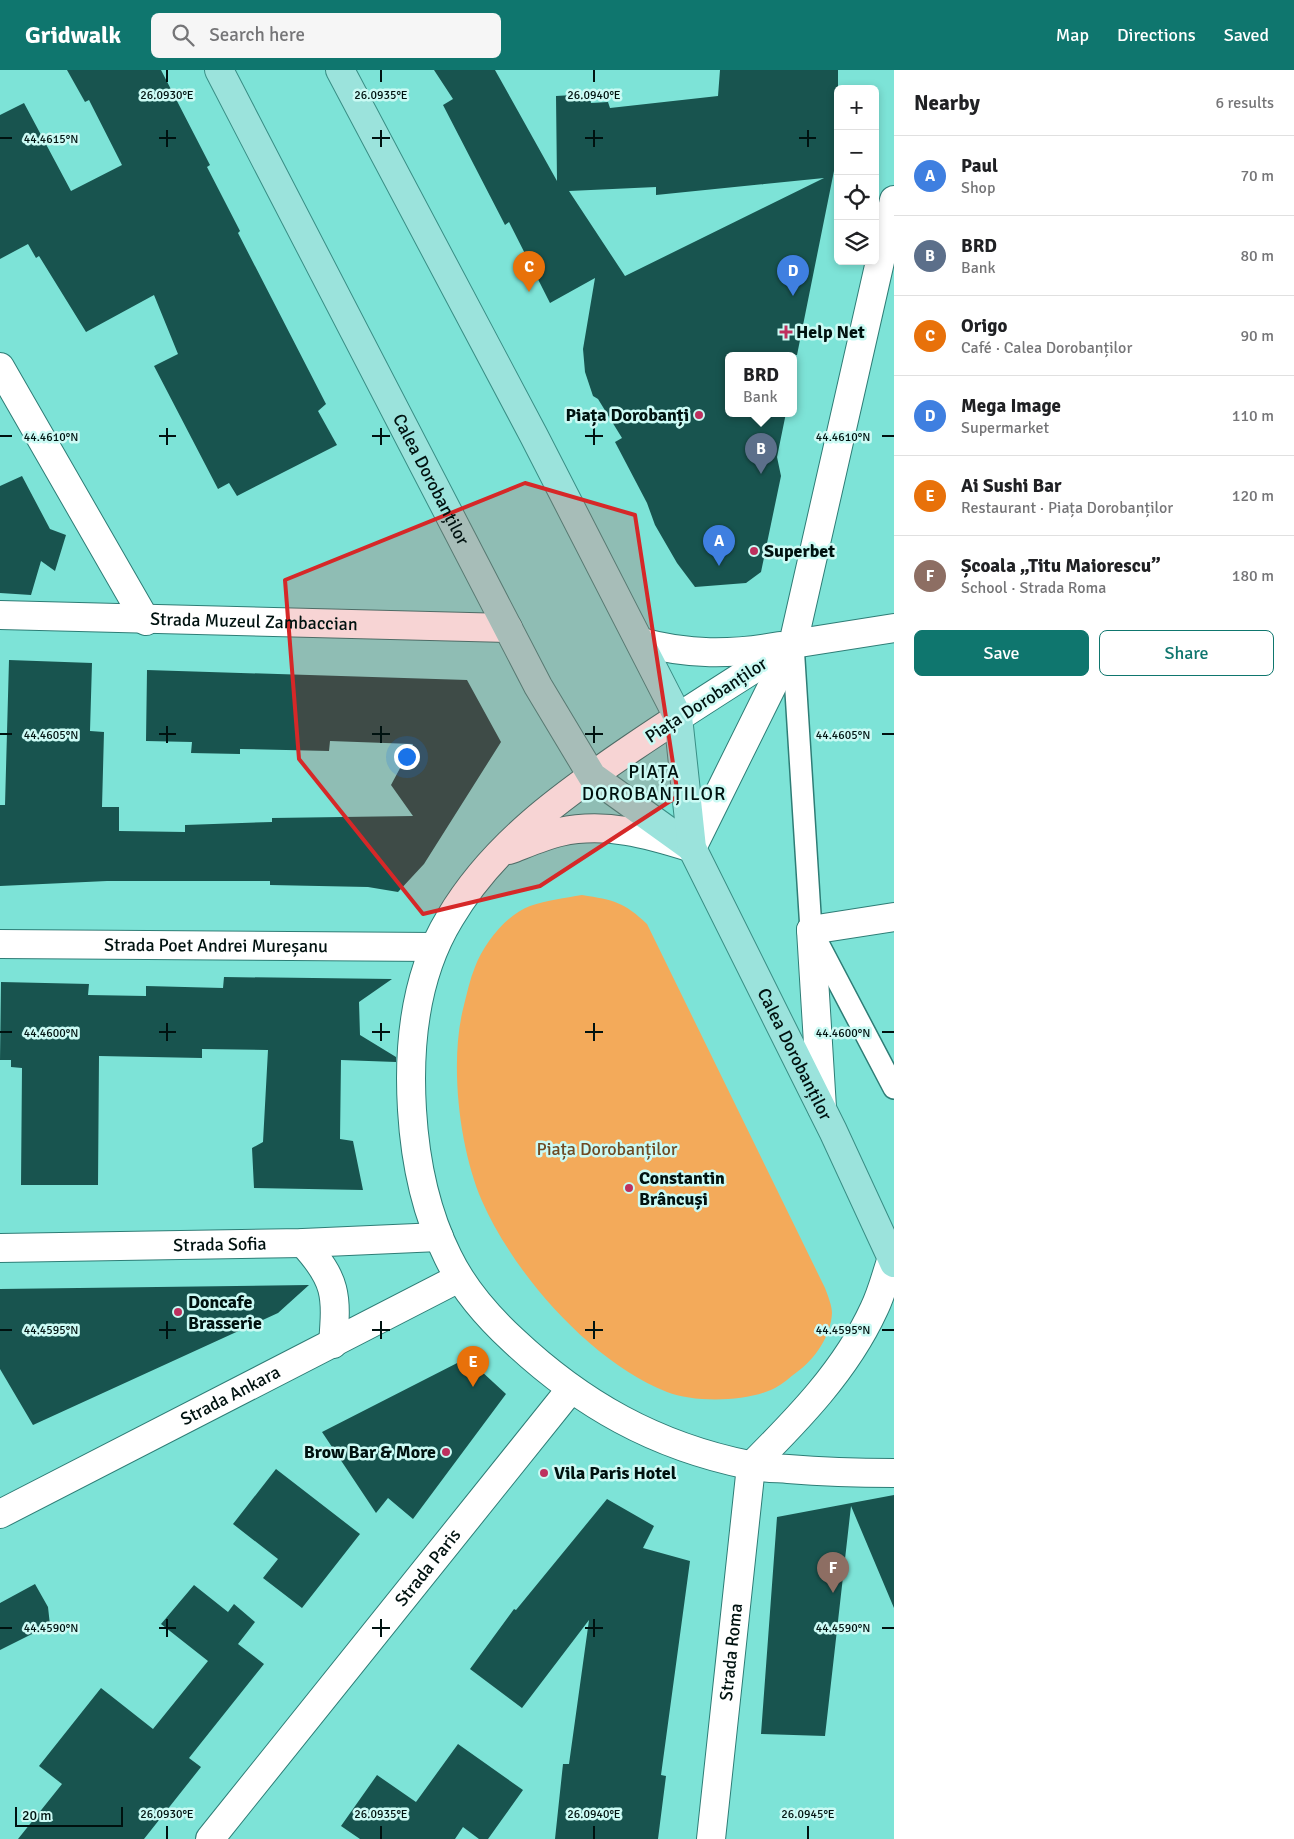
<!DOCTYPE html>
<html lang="en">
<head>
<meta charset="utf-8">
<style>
  :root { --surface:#fff; --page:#f6f6f6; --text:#202124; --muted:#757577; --line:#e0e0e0; --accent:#0f766e }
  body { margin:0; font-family:Signika,sans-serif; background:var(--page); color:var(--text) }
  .controls { position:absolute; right:15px; top:15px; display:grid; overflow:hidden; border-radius:8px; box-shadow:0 2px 8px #0003 }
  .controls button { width:45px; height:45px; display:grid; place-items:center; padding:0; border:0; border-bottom:1px solid var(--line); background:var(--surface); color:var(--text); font:25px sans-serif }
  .scale { position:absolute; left:15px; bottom:12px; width:108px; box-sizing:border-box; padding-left:5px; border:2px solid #001210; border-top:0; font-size:14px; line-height:18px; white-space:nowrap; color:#001210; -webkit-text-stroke:4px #cbfaf4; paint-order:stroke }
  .you { position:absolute; left:406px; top:686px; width:18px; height:18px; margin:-12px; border:4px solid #fff; border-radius:50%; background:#1a73e8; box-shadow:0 0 0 8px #1a73e833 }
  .badge { display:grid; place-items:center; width:32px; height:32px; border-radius:50%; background:var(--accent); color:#fff; font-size:16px; font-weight:700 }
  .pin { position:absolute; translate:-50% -41px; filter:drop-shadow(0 1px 2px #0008) }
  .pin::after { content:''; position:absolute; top:26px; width:18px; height:15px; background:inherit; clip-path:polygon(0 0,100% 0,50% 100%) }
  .popup { position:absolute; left:725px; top:282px; width:72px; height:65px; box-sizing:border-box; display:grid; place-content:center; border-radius:8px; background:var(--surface); filter:drop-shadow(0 1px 4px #0005); font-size:16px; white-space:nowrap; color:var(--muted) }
  .popup b { font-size:19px; color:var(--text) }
  .popup::after { content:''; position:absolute; left:50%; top:100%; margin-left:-10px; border:10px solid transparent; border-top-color:var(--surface) }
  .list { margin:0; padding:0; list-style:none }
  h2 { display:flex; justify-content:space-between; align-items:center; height:65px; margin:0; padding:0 20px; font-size:21px }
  h2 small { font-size:16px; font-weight:400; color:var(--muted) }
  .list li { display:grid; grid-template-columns:32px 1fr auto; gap:15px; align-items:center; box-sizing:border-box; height:80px; padding:0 20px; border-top:1px solid var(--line) }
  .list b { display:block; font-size:19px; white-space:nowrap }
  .list p { margin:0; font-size:16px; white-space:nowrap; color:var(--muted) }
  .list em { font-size:16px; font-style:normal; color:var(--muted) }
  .actions { display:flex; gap:10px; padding:15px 20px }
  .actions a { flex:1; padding:11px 0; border:1px solid var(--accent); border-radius:8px; text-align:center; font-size:18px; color:var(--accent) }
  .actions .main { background:var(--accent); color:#fff }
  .icon { flex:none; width:28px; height:28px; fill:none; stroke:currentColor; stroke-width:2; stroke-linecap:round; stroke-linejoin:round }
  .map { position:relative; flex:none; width:894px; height:1769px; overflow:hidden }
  header { display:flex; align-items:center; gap:30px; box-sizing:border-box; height:70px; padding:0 25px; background:var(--accent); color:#fff }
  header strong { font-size:24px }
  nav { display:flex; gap:28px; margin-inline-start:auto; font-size:18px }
  .search { width:350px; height:45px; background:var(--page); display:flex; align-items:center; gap:12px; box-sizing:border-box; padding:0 18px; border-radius:8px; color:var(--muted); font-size:19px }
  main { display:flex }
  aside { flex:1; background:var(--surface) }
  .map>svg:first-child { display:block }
  .green { fill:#f3aa5a }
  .building { fill:#18544f; fill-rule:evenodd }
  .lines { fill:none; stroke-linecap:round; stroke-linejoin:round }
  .service-casing { stroke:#2e7d76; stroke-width:24 }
  .minor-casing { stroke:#2e7d76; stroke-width:30 }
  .tertiary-casing { stroke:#2e7d76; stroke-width:30 }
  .primary-casing { stroke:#398e85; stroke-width:30 }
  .service { stroke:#fff; stroke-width:21 }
  .minor { stroke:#fff; stroke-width:28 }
  .tertiary { stroke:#fff; stroke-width:28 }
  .primary { stroke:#9be3dc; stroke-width:28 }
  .marked { fill:#d62828; fill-opacity:0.2; stroke:#d62828; stroke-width:4; stroke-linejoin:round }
  .ticks { fill:none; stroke:#001210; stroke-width:2 }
  .poi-dot { fill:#be305e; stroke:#cbfaf4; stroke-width:2 }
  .labels { text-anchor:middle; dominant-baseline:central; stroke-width:5; stroke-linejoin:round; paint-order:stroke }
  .poi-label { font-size:18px; font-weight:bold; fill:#001210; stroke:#cbfaf4; text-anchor:start }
  .street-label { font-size:18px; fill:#001210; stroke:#cbfaf4 }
  .park-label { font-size:18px; fill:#6e4a23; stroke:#cbfaf4 }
  .neighbourhood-label { font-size:19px; letter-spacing:1px; fill:#001210; stroke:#cbfaf4 }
  .ticks-label { font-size:12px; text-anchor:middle; fill:#001210; stroke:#cbfaf4; stroke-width:5; stroke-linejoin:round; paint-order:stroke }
</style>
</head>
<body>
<header>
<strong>Gridwalk</strong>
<div class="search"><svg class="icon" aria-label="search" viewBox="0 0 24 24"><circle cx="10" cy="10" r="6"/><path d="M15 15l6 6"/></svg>Search here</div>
<nav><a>Map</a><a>Directions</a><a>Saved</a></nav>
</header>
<main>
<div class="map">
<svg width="894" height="1769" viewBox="0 0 894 1769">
  <rect width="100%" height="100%" fill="#7de3d7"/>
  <!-- green -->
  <path class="green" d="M582,825C614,830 624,832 647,854L825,1218C828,1226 832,1236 832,1243C831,1266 815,1289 797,1302C790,1307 783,1314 775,1318C748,1332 695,1333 667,1322C591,1292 514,1204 482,1131C459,1078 449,991 464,935C467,923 470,909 475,897C484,873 506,845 530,836C547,830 565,828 582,825Z"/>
  <!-- building -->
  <path class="building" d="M67,0H161L210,95L207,97L240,161L238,163L326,334L318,341L337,375L237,426L229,413L218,419L154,296L178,284L154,225L86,262L39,186L36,188L28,174L0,189V45L24,33L71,121L122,95L89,30L85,32Z
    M434,0H495L557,111L556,26L590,24L591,33L608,32L610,38L718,26L720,0H838V81L797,285H728V343H786L777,387L781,406L761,502L746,513L695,517L677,493L655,455L647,433L615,372L622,368L598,329L593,326L585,302L583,279L595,208L550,233L509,152L505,155L443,35L453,29ZM824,108L625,206L569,121L656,117V125Z
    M22,406L50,459L66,465L55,501L41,491L31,525L0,523V416Z
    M9,590L92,593L90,661L104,662L102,737H119V761L185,762V755L272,752V748L413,746L391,715L413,674L330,671L329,681L240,679V684L191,683L192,672L146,671L147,600L467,610L501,672L424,794L398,822L368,817L270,815V811H107L0,816V735H5Z
    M224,907L392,909L359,932L360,965L396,987V992L341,990L340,1069L353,1071L363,1120L254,1118L252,1078L263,1072L268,980L202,979V988L99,986L98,1115H21L22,998L11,997V990H0L1,912L89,914L88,925L146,926V916L223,918Z
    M309,1215L278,1243L33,1355L0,1299V1219Z
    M467,1288L506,1324L413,1449L388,1428L376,1443L322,1362Z
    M276,1399L360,1464L302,1538L263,1508L278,1489L233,1454Z
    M894,1425V1538L851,1436L825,1666L761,1664L777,1447Z
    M607,1429L654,1456L643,1478L690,1491L661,1705L666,1706L658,1769H555L563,1694H569L589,1550L522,1638L470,1599L514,1539L516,1540Z
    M35,1514L48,1537L50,1555L0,1580V1533Z
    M194,1515L228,1542L234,1534L255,1552L238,1574L264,1594L189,1688L201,1697L144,1769H18L62,1714L39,1696L101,1618L153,1659L208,1591L161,1554Z
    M458,1674L523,1720L488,1769H479L463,1757L455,1769H360L341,1756L377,1705L416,1732Z"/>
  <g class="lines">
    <!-- service casing -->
    <g class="service-casing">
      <path id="service" d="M793,574L811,860L894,1018"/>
    </g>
    <!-- minor casing -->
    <g class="minor-casing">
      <g id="minor">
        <path d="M0,297L146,551"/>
        <path id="s1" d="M0,545L508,558"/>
        <path d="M793,574L894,558"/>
        <path d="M811,860L894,847"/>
        <path id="s2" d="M0,874L434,877"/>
        <path d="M303,1173C337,1210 337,1225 333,1274"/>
        <path id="s3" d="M0,1178L303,1173L439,1167"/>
        <path id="s4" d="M0,1444L459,1208"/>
        <path id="s5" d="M210,1769L570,1320"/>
      </g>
    </g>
    <!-- tertiary casing -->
    <g class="tertiary-casing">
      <g id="tertiary">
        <path d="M641,572C688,585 731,585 780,576"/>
        <path d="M793,574C739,608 685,642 632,678C563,725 493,775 450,848C415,905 408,974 412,1040C415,1090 425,1141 448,1187C463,1218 487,1246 513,1270C581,1334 655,1376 749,1395C761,1398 775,1398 788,1399C824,1402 858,1403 894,1403"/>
        <path d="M509,780C525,774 543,766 560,762C605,752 648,764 692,778L793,574L894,130"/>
        <path d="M811,860L822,1038"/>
        <path d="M751,1396C798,1349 846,1300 874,1239C882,1223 886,1205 892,1188"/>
        <path id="s6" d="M711,1769L751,1396"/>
      </g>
    </g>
    <!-- primary casing -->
    <g class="primary-casing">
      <g id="primary">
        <path id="s7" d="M219,0L538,616L592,706L692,778"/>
        <path id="s8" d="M340,0L534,366L678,647L692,778L833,1061L894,1193"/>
      </g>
    </g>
    <!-- service -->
    <use href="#service" class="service"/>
    <!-- minor -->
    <use href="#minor" class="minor"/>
    <!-- tertiary -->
    <use href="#tertiary" class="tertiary"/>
    <!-- primary -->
    <use href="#primary" class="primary"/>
  </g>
  <!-- marked area -->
  <path class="marked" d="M525,413L635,445L678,726L540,816L423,844L299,689L285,510Z"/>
  <!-- ticks -->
  <path class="ticks" d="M167,0V12M381,0V12M594,0V12M167,60V77M381,60V77M594,60V77M808,60V77M0,68H12M159,68H176M372,68H390M585,68H603M799,68H816M167,358V375M381,358V375M594,358V375M0,366H12M159,366H176M372,366H390M585,366H603M882,366H894M167,656V673M381,656V673M594,656V673M0,664H12M159,664H176M372,664H390M585,664H603M882,664H894M167,953V971M381,953V971M594,953V971M0,962H12M159,962H176M372,962H390M585,962H603M882,962H894M167,1251V1269M381,1251V1269M594,1251V1269M0,1260H12M159,1260H176M372,1260H390M585,1260H603M882,1260H894M167,1549V1567M381,1549V1567M594,1549V1567M0,1558H12M159,1558H176M372,1558H390M585,1558H603M882,1558H894M167,1756V1769M381,1756V1769M594,1756V1769M808,1756V1769"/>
  <!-- markers -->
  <g class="poi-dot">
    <path d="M783.5 254.5h5v5h5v5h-5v5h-5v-5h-5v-5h5z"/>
    <circle cx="699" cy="345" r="5"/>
    <circle cx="754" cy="481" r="5"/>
    <circle cx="629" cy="1118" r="5"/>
    <circle cx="178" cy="1242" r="5"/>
    <circle cx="446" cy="1382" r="5"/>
    <circle cx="544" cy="1403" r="5"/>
  </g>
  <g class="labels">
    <!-- poi labels -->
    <g class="poi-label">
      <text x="796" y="262">Help Net</text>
      <text x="689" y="345" text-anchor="end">Piața Dorobanți</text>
      <text x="764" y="481">Superbet</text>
      <text x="639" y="1108">Constantin<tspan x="639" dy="21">Brâncuși</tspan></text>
      <text x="188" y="1232">Doncafe<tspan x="188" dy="21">Brasserie</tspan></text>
      <text x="436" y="1382" text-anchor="end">Brow Bar &amp; More</text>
      <text x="554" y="1403">Vila Paris Hotel</text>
    </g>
    <!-- street labels -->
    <g class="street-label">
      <text stroke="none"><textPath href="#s7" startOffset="461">Calea Dorobanților</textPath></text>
      <text stroke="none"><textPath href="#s1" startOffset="254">Strada Muzeul Zambaccian</textPath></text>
      <text transform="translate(706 630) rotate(-33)">Piața Dorobanților</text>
      <text stroke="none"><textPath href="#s2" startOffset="216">Strada Poet Andrei Mureșanu</textPath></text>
      <text stroke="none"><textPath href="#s8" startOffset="1092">Calea Dorobanților</textPath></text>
      <text stroke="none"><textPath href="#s3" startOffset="220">Strada Sofia</textPath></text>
      <text stroke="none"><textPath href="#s4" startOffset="259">Strada Ankara</textPath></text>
      <text stroke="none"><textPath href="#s5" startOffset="348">Strada Paris</textPath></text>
      <text stroke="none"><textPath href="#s6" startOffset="188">Strada Roma</textPath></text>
    </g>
    <!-- park labels -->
    <g class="park-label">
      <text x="607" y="1079">Piața Dorobanților</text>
    </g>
    <!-- neighbourhood labels -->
    <g class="neighbourhood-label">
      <text x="654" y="702">PIAȚA<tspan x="654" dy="22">DOROBANȚILOR</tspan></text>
    </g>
  </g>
  <g class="ticks-label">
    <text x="167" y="29">26.0930°E</text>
    <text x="381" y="29">26.0935°E</text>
    <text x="594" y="29">26.0940°E</text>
    <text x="51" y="73">44.4615°N</text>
    <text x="51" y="371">44.4610°N</text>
    <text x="843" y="371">44.4610°N</text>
    <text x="51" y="669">44.4605°N</text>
    <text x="843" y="669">44.4605°N</text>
    <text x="51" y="967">44.4600°N</text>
    <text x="843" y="967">44.4600°N</text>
    <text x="51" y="1264">44.4595°N</text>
    <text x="843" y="1264">44.4595°N</text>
    <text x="51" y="1562">44.4590°N</text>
    <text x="843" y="1562">44.4590°N</text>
    <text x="167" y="1748">26.0930°E</text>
    <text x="381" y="1748">26.0935°E</text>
    <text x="594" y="1748">26.0940°E</text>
    <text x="808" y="1748">26.0945°E</text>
  </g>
</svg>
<div class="controls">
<button>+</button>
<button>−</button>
<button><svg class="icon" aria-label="locate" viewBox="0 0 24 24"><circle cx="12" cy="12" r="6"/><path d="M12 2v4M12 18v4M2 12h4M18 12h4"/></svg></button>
<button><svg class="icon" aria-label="layers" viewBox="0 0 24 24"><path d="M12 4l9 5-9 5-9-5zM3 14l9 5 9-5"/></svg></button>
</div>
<div class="scale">20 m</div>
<div class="you"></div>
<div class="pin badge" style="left:719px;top:496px;background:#3f7fe0">A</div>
<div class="pin badge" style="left:761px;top:404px;background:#5c6f8a">B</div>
<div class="popup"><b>BRD</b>Bank</div>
<div class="pin badge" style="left:529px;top:222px;background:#e8710a">C</div>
<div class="pin badge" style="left:793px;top:226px;background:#3f7fe0">D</div>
<div class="pin badge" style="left:473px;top:1317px;background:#e8710a">E</div>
<div class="pin badge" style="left:833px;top:1523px;background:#8d6e63">F</div>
</div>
<aside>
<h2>Nearby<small>6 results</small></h2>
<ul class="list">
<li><span class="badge" style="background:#3f7fe0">A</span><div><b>Paul</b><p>Shop</p></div><em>70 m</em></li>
<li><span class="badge" style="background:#5c6f8a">B</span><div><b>BRD</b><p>Bank</p></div><em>80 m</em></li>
<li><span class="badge" style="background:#e8710a">C</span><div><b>Origo</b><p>Café · Calea Dorobanților</p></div><em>90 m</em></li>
<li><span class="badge" style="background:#3f7fe0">D</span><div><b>Mega Image</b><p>Supermarket</p></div><em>110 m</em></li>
<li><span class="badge" style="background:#e8710a">E</span><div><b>Ai Sushi Bar</b><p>Restaurant · Piața Dorobanților</p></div><em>120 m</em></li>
<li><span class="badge" style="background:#8d6e63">F</span><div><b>Școala „Titu Maiorescu”</b><p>School · Strada Roma</p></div><em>180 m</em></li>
</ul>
<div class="actions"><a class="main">Save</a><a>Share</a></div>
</aside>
</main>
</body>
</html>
